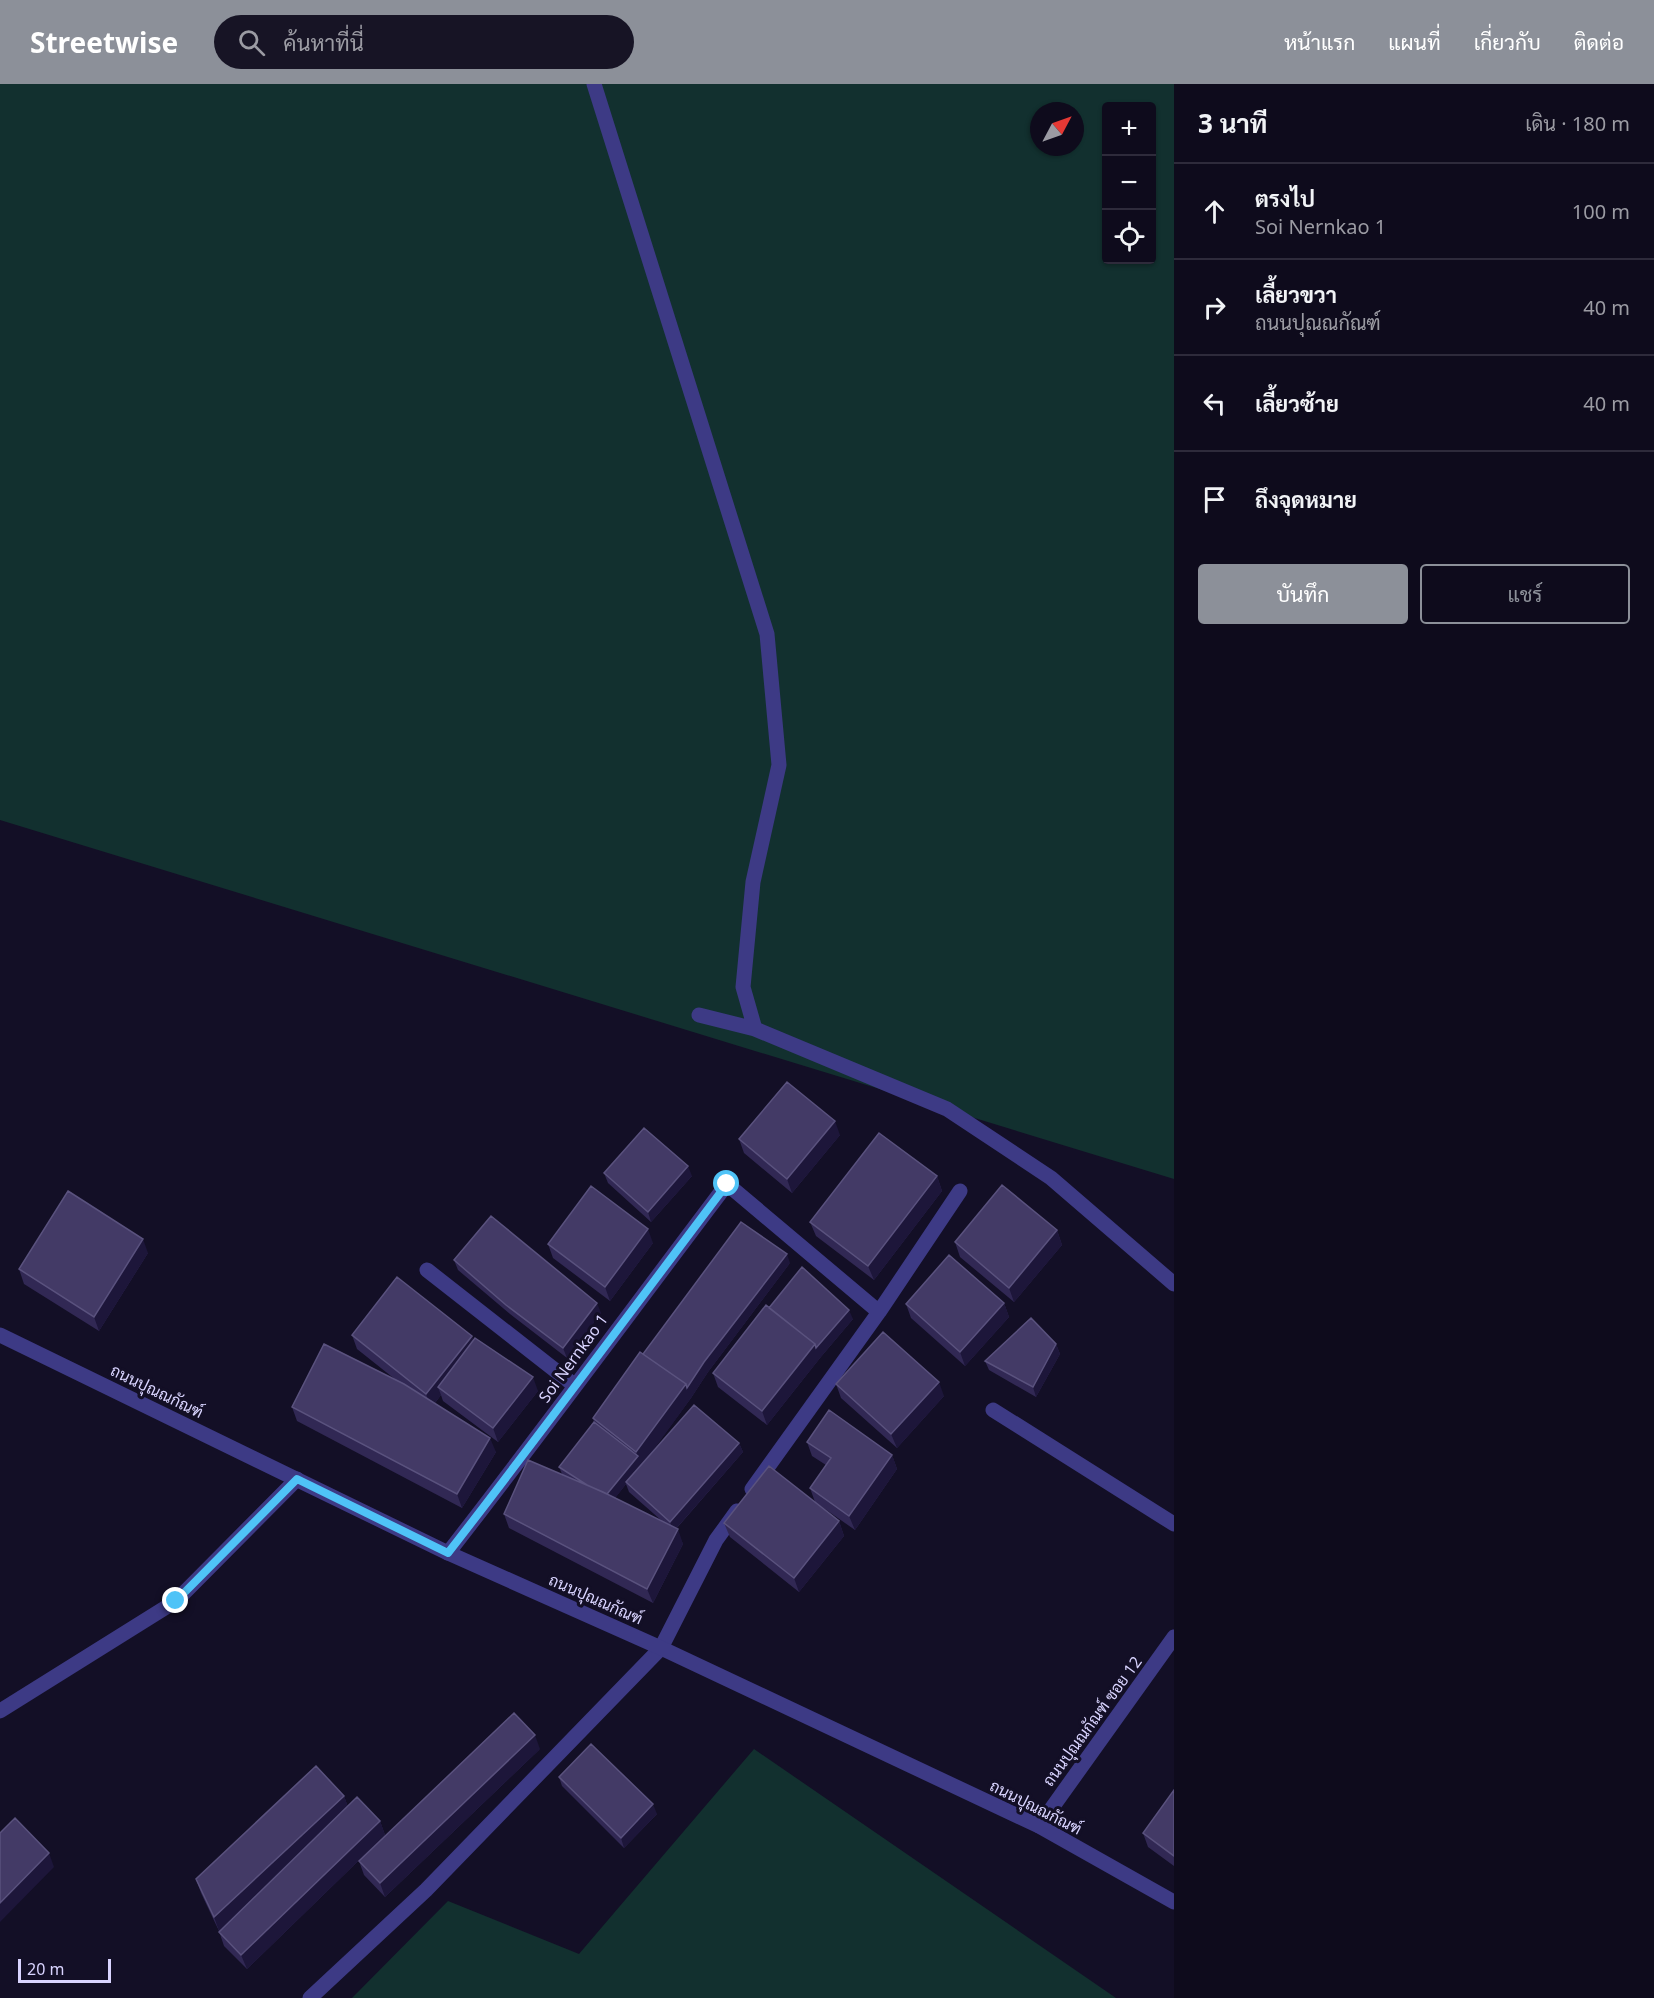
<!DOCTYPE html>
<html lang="th">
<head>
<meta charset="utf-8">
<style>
  :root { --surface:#0e0b1c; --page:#171425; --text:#f1f3f6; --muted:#9b9ba3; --line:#2e2b3b; --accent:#8c9099 }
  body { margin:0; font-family:"Noto Sans",Sarabun,sans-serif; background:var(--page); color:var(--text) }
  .controls { position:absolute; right:18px; top:18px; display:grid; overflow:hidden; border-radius:6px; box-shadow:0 2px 4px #0004 }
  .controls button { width:54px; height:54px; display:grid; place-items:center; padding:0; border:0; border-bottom:2px solid var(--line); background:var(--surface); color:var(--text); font:30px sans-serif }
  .compass { position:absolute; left:1030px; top:18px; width:54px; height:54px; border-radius:50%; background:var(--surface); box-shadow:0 2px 4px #0004; rotate:49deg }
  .scale { position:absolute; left:18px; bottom:15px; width:93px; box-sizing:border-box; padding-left:6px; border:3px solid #d9d4ff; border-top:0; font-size:16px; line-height:21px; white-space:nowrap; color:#d9d4ff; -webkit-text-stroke:4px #130f26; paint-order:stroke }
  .stop { position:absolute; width:18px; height:18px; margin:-14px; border:4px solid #4fc3f7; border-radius:50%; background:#fff }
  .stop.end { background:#4fc3f7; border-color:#fff; box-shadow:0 2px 6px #0008 }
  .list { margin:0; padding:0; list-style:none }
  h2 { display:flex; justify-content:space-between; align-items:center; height:78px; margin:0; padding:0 24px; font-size:26px }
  h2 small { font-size:20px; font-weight:400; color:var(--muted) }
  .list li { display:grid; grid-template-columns:39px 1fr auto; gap:18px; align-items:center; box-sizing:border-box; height:96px; padding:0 24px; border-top:2px solid var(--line) }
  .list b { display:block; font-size:22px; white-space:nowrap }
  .list p { margin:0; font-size:20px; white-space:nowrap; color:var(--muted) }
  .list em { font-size:20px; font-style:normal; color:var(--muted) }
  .actions { display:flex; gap:12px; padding:18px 24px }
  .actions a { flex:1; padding:14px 0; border:2px solid var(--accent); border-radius:6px; text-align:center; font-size:21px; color:var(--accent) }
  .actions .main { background:var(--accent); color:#fff }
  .icon { flex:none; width:33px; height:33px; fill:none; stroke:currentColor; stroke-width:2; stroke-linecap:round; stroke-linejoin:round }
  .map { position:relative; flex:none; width:1174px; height:1914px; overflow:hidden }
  header { display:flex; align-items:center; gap:36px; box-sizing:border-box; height:84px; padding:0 30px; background:var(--accent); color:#fff }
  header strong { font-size:28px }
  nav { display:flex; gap:33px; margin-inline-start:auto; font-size:21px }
  .search { width:420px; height:54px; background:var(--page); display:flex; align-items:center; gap:15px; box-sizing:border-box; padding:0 21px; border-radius:33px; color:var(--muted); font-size:22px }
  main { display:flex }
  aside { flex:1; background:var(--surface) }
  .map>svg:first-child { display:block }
  .green { fill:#12302f; fill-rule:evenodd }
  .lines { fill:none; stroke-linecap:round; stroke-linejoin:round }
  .minor { stroke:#3d3a85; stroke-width:15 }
  .tertiary { stroke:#3d3a85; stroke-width:15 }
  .wall { fill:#312854; fill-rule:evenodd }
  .shaded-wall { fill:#1d163a }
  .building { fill:#433a66; stroke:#5a527e; stroke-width:1.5 }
  .route { stroke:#4fc3f7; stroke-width:8 }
  .labels { text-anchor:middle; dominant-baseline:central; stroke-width:6; stroke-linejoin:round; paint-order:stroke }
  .street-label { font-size:16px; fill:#d9d4ff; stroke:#130f26 }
</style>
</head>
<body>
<header>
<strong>Streetwise</strong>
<div class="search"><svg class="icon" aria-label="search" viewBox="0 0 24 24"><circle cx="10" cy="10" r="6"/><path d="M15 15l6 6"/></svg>ค้นหาที่นี่</div>
<nav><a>หน้าแรก</a><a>แผนที่</a><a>เกี่ยวกับ</a><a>ติดต่อ</a></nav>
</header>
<main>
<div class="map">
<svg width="1174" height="1914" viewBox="0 0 1174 1914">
  <rect width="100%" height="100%" fill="#130f26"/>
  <!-- green -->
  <path class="green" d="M0,0H1174V1095L0,736ZM1106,22H1152V176H1106ZM1039,27H1075V63H1039Z
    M754,1665L1116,1914H352L448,1817L579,1870Z"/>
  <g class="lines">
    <!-- minor -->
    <path class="minor" d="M594,0L767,550L779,681L753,798L743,903L755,945
      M699,931L755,945L947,1025L1051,1094L1174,1200
      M427,1186L574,1301
      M993,1326L1174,1440
      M752,1405L879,1228L960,1107
      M448,1469C543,1347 634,1223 727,1100L879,1228
      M0,1627L176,1517L297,1395
      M1039,1742L1174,1553
      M310,1914L426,1806L661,1564L716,1456L737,1427"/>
    <!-- tertiary -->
    <path class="tertiary" d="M0,1251L448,1469L661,1564L1039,1742L1174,1818"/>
  </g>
  <!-- wall -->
  <path class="wall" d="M840,1051L792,1109L744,1069L739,1055Z
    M604,1089L692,1092L651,1138L608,1099Z
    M937,1092L942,1107L874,1196L816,1152L810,1138Z
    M1057,1146L1062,1161L1014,1218L960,1173L955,1158Z
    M653,1159L610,1217L553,1174L548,1160Z
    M148,1169L99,1247L24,1200L19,1185Z
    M454,1176L601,1229L567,1274L510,1230L458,1186Z
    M790,1179L708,1288L691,1314L647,1374L739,1359L743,1368L676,1445L683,1460L653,1519L509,1444L504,1430L562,1390L559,1383L594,1338L593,1334L643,1270ZM626,1400L629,1408L662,1437L615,1414Z
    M1004,1219L1009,1233L965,1282L911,1234L906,1220Z
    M769,1224L853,1235L820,1274L767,1341L718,1303L713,1289Z
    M352,1251L472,1252L473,1257L538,1307L498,1358L443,1317L441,1311L435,1319L496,1368L462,1424L297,1337L292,1323L396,1296L357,1265Z
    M1056,1260L1060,1270L1036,1313L989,1286L985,1277Z
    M836,1300L944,1312L897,1364L841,1314Z
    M807,1358L892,1371L897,1385L855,1446L815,1418L810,1404L826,1381L812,1372Z
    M839,1437L844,1452L799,1508L730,1453L724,1439Z
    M540,1665L385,1813L364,1791L359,1777Z
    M559,1693L657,1730L624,1764L562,1702Z
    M1174,1706V1782L1148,1763L1143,1749Z
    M344,1712L348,1723L380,1737L385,1751L247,1885L224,1862L219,1847L201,1809L196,1795Z"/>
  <!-- shaded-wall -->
  <path class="shaded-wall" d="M835,1037L840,1051L792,1109L787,1095Z
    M688,1082L692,1092L651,1138L648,1128Z
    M937,1092L942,1107L874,1196L868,1182Z
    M648,1145L653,1159L610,1217L605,1203Z
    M1057,1146L1062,1161L1014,1218L1009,1204Z
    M143,1155L148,1169L99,1247L94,1233Z
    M787,1170L790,1179L708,1288L691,1314L642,1382L636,1368L686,1300Z
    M597,1219L601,1229L567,1274L563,1264Z
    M1004,1219L1009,1233L965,1282L960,1268Z
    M849,1226L853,1235L820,1274L767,1341L762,1327L815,1260Z
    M472,1252L477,1266L438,1303L441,1311L431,1324L426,1310Z
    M1056,1260L1060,1270L1036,1313L1033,1303Z
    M533,1293L538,1307L498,1358L493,1344Z
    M939,1298L944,1312L897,1364L891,1350Z
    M490,1354L496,1368L462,1424L457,1410Z
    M739,1359L743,1368L673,1448L670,1438Z
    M892,1371L897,1385L855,1446L849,1432Z
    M638,1372L642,1382L626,1398V1400L609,1422L605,1412Z
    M839,1437L844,1452L799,1508L794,1494Z
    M678,1445L683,1460L653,1519L647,1505Z
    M535,1651L540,1665L385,1813L380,1799Z
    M344,1712L349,1726L219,1847L214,1833Z
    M653,1720L657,1730L624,1764L621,1754Z
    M380,1737L385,1751L247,1885L241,1871Z
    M49,1769L54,1783L0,1838V1819Z"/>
  <!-- building -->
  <path class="building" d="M787,998L835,1037L787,1095L739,1055Z
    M644,1044L688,1082L648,1128L604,1089Z
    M879,1049L937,1092L868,1182L810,1138Z
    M1002,1101L1057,1146L1009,1204L955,1158Z
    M591,1102L648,1145L605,1203L548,1160Z
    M68,1107L143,1155L94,1233L19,1185Z
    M491,1132L597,1219L563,1264L506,1221L454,1176Z
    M741,1138L787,1170L704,1278L687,1304L686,1300L643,1270Z
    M949,1171L1004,1219L960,1268L906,1220Z
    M802,1183L849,1226L816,1264L815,1260L769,1224Z
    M397,1193L472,1252L426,1310L352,1251Z
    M766,1221L815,1260L762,1327L713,1289Z
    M1031,1234L1056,1260L1033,1303L985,1277Z
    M883,1248L939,1298L891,1350L836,1300Z
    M475,1254L533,1293L493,1344L438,1303Z
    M324,1260L404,1300L490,1354L457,1410L292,1323Z
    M640,1268L686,1300L636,1368L593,1334Z
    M694,1321L739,1359L670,1438L626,1398Z
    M829,1326L892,1371L849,1432L810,1404L831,1374L807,1358Z
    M594,1338L638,1372L607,1410L587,1401L559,1383Z
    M528,1376L603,1408L678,1445L647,1505L504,1430Z
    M769,1382L839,1437L794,1494L724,1439Z
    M514,1629L535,1651L380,1799L359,1777Z
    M591,1660L653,1720L621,1754L559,1693Z
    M316,1682L344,1712L214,1833L196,1795Z
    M1174,1706V1772L1143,1749Z
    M357,1713L380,1737L241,1871L219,1848Z
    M15,1734L49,1769L0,1819V1749Z"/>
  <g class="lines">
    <!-- route -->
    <path class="route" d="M176,1517L297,1395L448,1469C543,1347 634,1223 727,1100"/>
  </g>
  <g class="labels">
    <!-- street labels -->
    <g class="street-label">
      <text transform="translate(573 1274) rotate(-54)">Soi Nernkao 1</text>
      <text transform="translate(157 1307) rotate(26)">ถนนปุณณกัณฑ์</text>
      <text transform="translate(596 1515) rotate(24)">ถนนปุณณกัณฑ์</text>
      <text transform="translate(1092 1637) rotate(-54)">ถนนปุณณกัณฑ์ ซอย 12</text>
      <text transform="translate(1036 1723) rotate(27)">ถนนปุณณกัณฑ์</text>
    </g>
  </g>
</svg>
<div class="controls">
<button>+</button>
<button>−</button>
<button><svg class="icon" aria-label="locate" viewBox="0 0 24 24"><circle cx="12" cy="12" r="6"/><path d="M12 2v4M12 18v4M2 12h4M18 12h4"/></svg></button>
</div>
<svg class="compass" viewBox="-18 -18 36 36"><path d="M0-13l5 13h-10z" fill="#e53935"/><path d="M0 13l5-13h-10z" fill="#9b9ba3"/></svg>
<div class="scale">20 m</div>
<div class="stop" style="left:727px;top:1100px"></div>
<div class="stop end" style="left:176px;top:1517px"></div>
</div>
<aside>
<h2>3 นาที<small>เดิน · 180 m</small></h2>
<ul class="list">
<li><svg class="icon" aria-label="ahead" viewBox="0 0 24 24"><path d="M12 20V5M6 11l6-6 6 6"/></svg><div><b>ตรงไป</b><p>Soi Nernkao 1</p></div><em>100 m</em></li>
<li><svg class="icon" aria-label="right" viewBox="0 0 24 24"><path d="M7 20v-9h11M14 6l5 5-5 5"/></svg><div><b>เลี้ยวขวา</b><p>ถนนปุณณกัณฑ์</p></div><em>40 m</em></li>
<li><svg class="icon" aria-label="left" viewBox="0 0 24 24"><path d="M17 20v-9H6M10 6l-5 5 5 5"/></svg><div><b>เลี้ยวซ้าย</b></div><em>40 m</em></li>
<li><svg class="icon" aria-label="arrive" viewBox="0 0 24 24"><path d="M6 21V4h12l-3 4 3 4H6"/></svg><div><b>ถึงจุดหมาย</b></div></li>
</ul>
<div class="actions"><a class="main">บันทึก</a><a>แชร์</a></div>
</aside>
</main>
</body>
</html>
